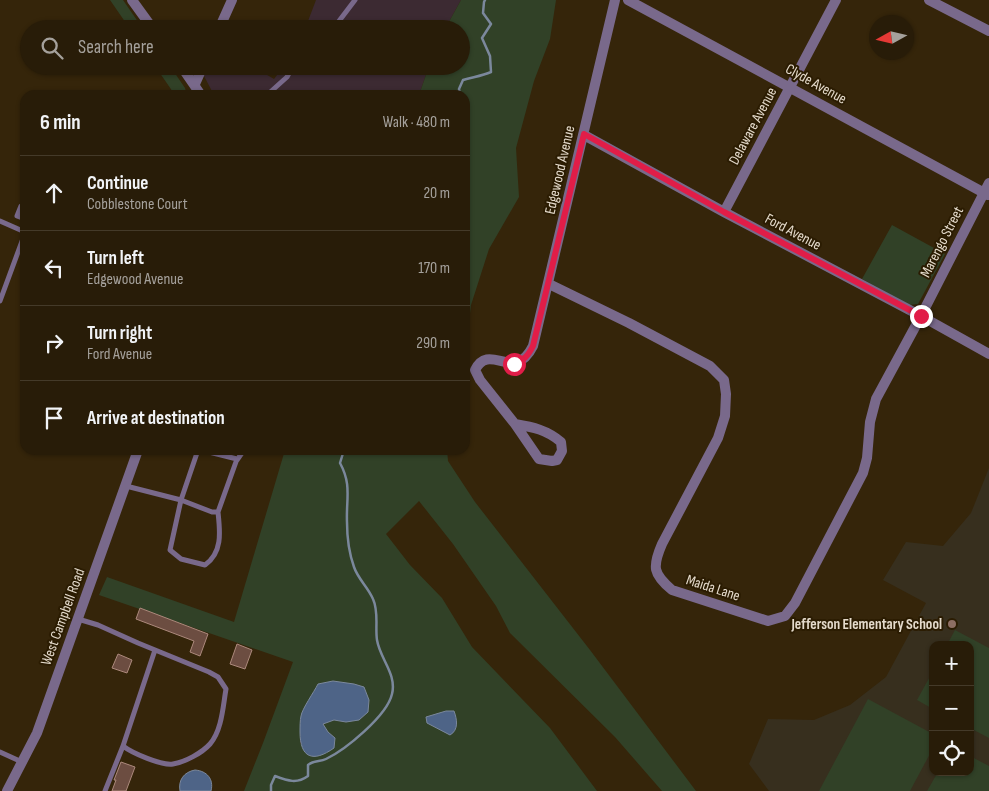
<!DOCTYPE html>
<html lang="en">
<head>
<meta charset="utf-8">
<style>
  :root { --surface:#281c08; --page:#342916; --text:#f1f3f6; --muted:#a5a19c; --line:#443a29 }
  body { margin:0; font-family:"Sofia Sans Condensed",sans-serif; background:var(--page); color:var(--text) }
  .controls { position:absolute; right:15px; bottom:15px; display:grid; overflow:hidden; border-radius:10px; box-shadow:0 1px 4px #0004 }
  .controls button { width:45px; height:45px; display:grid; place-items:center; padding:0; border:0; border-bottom:1px solid var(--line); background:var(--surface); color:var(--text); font:25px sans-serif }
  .compass { position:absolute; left:869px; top:15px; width:45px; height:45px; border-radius:50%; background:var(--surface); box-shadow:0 1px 4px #0004; rotate:262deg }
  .stop { position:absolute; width:15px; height:15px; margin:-11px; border:4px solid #e11d48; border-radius:50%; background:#fff }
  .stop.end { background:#e11d48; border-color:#fff; box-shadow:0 1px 5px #0008 }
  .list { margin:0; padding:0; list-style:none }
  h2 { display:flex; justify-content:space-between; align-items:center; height:65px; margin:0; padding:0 20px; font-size:21px }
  h2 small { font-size:16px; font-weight:400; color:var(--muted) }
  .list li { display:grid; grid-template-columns:32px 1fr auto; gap:15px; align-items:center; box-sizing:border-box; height:75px; padding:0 20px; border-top:1px solid var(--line) }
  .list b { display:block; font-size:19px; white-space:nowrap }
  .list p { margin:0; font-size:16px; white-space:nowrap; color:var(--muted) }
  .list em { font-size:16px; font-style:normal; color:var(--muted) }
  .icon { flex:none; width:28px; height:28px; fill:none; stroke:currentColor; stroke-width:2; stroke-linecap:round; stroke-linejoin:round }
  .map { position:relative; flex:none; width:989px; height:791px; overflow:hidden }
  .search { position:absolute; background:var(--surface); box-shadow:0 1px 4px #0004; left:20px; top:20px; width:450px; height:55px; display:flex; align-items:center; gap:12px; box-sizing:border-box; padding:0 18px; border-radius:28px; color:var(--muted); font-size:19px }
  .panel { position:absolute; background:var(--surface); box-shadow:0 1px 4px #0004; left:20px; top:90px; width:450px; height:365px; border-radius:15px }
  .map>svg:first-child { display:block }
  .industrial { fill:#3c2a32 }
  .education { fill:#372f1e; fill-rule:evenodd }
  .green { fill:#314127; fill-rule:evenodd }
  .water { fill:#4e6487; stroke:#7b889c }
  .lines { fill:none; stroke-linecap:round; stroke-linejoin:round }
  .stream { stroke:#7b889c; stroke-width:2.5 }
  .building { fill:#6c4d41; stroke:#ac897c }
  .service { stroke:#79698b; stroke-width:5 }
  .minor { stroke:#79698b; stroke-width:10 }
  .tertiary { stroke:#79698b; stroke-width:10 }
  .route { stroke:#e11d48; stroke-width:6 }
  .education-dot { fill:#8d6e63; stroke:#2b1c02; stroke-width:2 }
  .labels { text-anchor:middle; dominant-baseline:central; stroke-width:4; stroke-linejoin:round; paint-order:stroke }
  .street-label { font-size:15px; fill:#e5dbcc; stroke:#2b1c02 }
  .poi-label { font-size:15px; font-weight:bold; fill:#e5dbcc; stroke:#2b1c02; text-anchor:end }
</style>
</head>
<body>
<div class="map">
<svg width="989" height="791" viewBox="0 0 989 791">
  <rect width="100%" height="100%" fill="#35250a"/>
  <!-- industrial -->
  <path class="industrial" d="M316,0H461L445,29H305Z
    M209,66H252L274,79L284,66H429L419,95H214L204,76Z"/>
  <!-- education -->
  <path class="education" d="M989,468V791H769L749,764L768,719L814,720L850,705L886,677L926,603L883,580L906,542L943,546L971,513ZM933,645H970V772H933Z"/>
  <!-- green -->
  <path class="green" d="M110,0H123L143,29H130Z
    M461,0H556L550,39L534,81L516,148L519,197L489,249L471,305L465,355V95H419L429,66H461V29H445Z
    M155,66H170L185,88L187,95H175Z
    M892,225L945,254L918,304L909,305L862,279Z
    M285,450H447L448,461L475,502L590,650L696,791H662L615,737L510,633L496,606L453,544L419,501L386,534L410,565L442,598L472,647L550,728L597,791H244L263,743L293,662L99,595L107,577L234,622ZM308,704L346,722L334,720L323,724L328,732L335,738L300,744L301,715Z
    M955,630L989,648V738L970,728V645H947Z
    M933,671V709L917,700Z
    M868,699L933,734V748L910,791H819Z
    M970,756L989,766V791H927L938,772H970Z"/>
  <!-- water -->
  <path class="water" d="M333,681L354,684L364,687L369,700L368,712L359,720L346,722L334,720L323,724L328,732L335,738L334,748C313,763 300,758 300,732C300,727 300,720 301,716C302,709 314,692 318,684Z
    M446,711H454C457,719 459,730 450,735L427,723L426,717Z
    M195,770C207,771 214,779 211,791H180C178,780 184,772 195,770Z"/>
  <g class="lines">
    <!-- stream -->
    <path class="stream" d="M460,95L459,89L463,80C473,77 482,76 491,72L490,56L482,38L491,24L483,13L484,2L485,0
      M271,791V785L275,776C288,781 297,784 308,776V765C314,760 320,762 326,759C345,750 387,716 392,694C397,674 380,659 377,640C375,627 379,612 373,599C368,587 358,579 354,567C349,553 347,537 347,522C346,499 352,485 340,463L344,450"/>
  </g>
  <!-- building -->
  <path class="building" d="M140,608L208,634L200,656L190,652L194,641L136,619Z
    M237,644L252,650L245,669L230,664Z
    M118,654L132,660L127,673L112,668Z
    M121,762L135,767L126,791H112L116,780H114Z"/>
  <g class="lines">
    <!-- service -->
    <path class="service" d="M333,29L355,0
      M267,95L287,77L293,66
      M21,206L17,216L25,219
      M0,221L25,232
      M0,301L25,233
      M198,450L181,500L170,550L181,559L205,565C223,552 220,531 218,512
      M237,460L244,450
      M126,486L181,500L212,512H218L237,459L201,450
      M78,619L98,625L138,643L209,672L218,677L226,689C223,706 222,730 210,744C202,753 185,762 173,764C162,766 132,753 123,746L155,650
      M0,752L22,762
      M105,791L123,746"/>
    <!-- minor -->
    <path class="minor" d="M628,0L988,195
      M929,0L989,31
      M219,29L232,0
      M195,84L203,66
      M584,135L724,212L921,316L989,354
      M724,212L836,0
      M549,284L629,323L710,366L724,380L726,394L725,416L718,438L662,544C652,567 653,574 672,590L768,621L785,616L795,603L863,473L867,458L870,422L876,399L921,316L989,183
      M515,424L480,380L475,370C490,341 514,384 533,346L615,0
      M515,424C533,427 547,430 561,442L562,451L557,460L552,461L539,459Z"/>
    <!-- tertiary -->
    <path class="tertiary" d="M132,0L153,29
      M181,66L201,95
      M7,791L37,733L138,450"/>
  </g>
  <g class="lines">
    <!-- route -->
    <path class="route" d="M514,364C524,360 528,356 533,346L584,134L724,212L921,316"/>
  </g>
  <!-- markers -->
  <circle class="education-dot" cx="952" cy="624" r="5"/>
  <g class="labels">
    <!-- street labels -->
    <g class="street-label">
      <text transform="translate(816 84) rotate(29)">Clyde Avenue</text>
      <text transform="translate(753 126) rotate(-62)">Delaware Avenue</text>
      <text transform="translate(560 170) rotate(-77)">Edgewood Avenue</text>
      <text transform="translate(793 232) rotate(28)">Ford Avenue</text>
      <text transform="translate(942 242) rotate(-63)">Marengo Street</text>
      <text transform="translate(713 588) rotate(18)">Maida Lane</text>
      <text transform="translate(63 617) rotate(-70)">West Campbell Road</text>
    </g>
    <!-- poi labels -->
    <g class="poi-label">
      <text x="942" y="624">Jefferson Elementary School</text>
    </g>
  </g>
</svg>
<div class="controls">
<button>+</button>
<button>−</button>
<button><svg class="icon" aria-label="locate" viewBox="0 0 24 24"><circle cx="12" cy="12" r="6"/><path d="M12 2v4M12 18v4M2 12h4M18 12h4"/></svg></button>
</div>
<svg class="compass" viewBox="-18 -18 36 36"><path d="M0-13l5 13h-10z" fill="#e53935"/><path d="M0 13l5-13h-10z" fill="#a5a19c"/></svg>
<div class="stop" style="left:514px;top:364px"></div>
<div class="stop end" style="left:921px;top:316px"></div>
<div class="search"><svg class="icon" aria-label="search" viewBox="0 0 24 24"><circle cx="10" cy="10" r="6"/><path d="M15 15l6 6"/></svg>Search here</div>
<section class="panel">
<h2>6 min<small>Walk · 480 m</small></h2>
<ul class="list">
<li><svg class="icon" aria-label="ahead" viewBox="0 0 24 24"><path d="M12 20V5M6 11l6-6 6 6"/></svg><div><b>Continue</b><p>Cobblestone Court</p></div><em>20 m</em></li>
<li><svg class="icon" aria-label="left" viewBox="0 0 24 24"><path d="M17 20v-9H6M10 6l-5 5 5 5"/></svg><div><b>Turn left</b><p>Edgewood Avenue</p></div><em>170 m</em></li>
<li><svg class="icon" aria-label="right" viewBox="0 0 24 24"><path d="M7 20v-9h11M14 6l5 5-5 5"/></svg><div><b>Turn right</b><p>Ford Avenue</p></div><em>290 m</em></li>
<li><svg class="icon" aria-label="arrive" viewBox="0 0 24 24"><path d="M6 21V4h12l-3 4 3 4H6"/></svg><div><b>Arrive at destination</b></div></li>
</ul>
</section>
</div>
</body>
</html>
